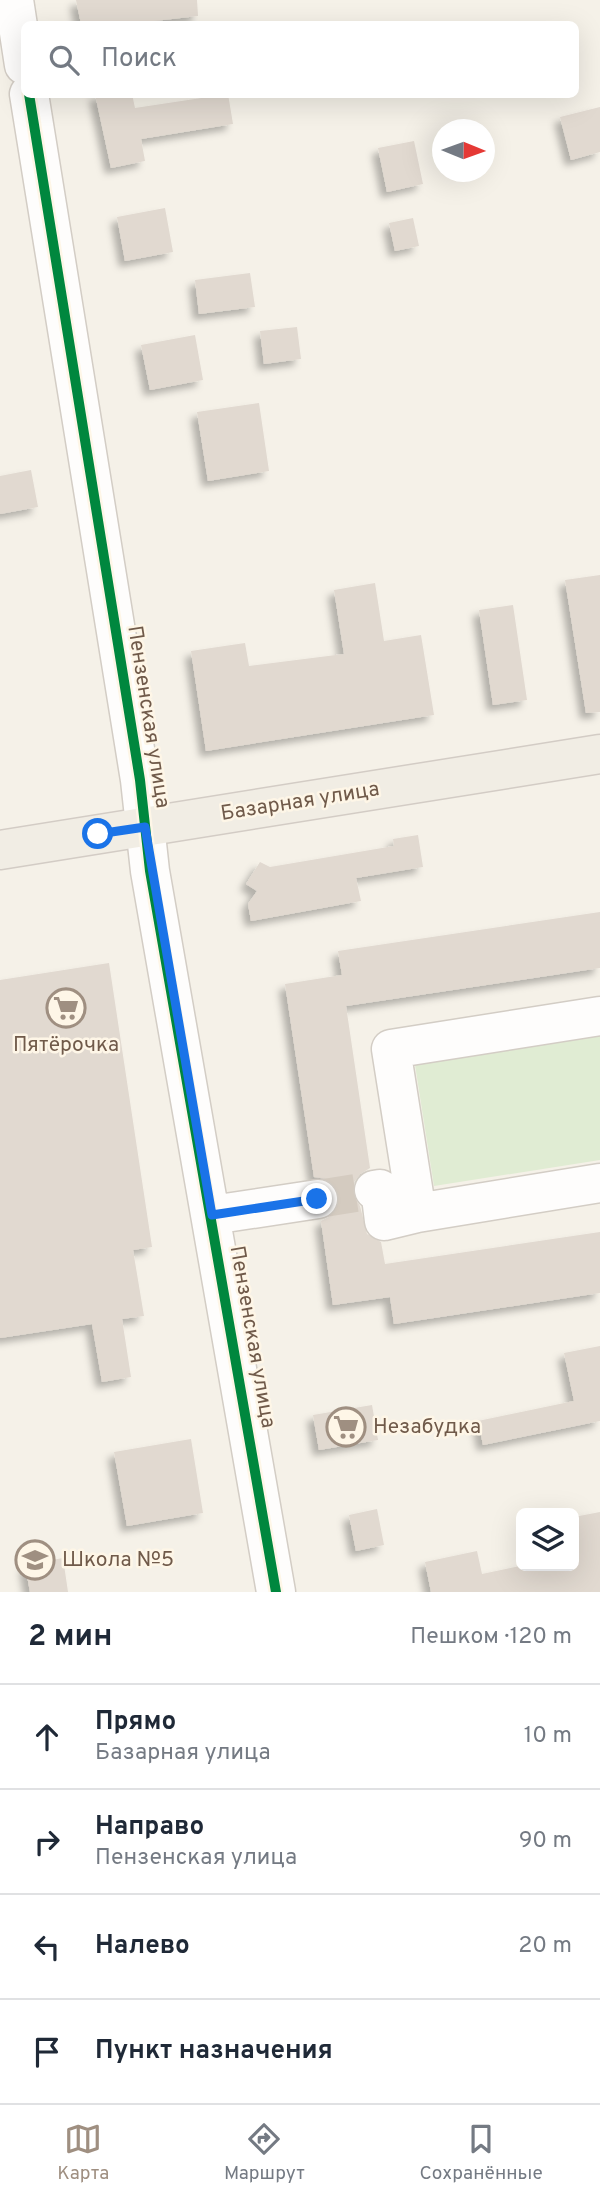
<!DOCTYPE html>
<html lang="ru">
<head>
<meta charset="utf-8">
<style>
  :root { --surface:#fff; --page:#f2f2f3; --text:#1f2937; --muted:#747a83; --line:#e0e1e3; --accent:#9f8f81 }
  body { margin:0; font-family:Overpass,sans-serif; background:var(--page); color:var(--text) }
  .controls { position:absolute; right:21px; bottom:21px; display:grid; overflow:hidden; border-radius:10px; box-shadow:0 7px 28px #0002 }
  .controls button { width:63px; height:63px; display:grid; place-items:center; padding:0; border:0; border-bottom:2px solid var(--line); background:var(--surface); color:var(--text); font:35px sans-serif }
  .compass { position:absolute; left:432px; top:119px; width:63px; height:63px; border-radius:50%; background:var(--surface); box-shadow:0 7px 28px #0002; rotate:91deg }
  .stop { position:absolute; width:21px; height:21px; margin:-16px; border:5px solid #1a73e8; border-radius:50%; background:#fff }
  .stop.end { background:#1a73e8; border-color:#fff; box-shadow:0 2px 7px #0008 }
  .list { margin:0; padding:0; list-style:none }
  h2 { display:flex; justify-content:space-between; align-items:center; height:91px; margin:0; padding:0 28px; font-size:30px }
  h2 small { font-size:23px; font-weight:400; color:var(--muted) }
  .list li { display:grid; grid-template-columns:46px 1fr auto; gap:21px; align-items:center; box-sizing:border-box; height:105px; padding:0 28px; border-top:2px solid var(--line) }
  .list b { display:block; font-size:26px; white-space:nowrap }
  .list p { margin:0; font-size:23px; white-space:nowrap; color:var(--muted) }
  .list em { font-size:23px; font-style:normal; color:var(--muted) }
  .icon { flex:none; width:38px; height:38px; fill:none; stroke:currentColor; stroke-width:2; stroke-linecap:round; stroke-linejoin:round }
  .map { position:relative; flex:none; width:600px; height:1592px; overflow:hidden }
  .search { position:absolute; background:var(--surface); box-shadow:0 7px 28px #0002; left:21px; right:21px; top:21px; height:77px; display:flex; align-items:center; gap:18px; box-sizing:border-box; padding:0 24px; border-radius:10px; color:var(--muted); font-size:26px }
  .sheet { height:511px; background:var(--surface) }
  nav { display:flex; justify-content:space-around; align-items:center; box-sizing:border-box; height:98px; border-top:2px solid var(--line); background:var(--surface); font-size:19px; color:var(--muted) }
  nav a { display:grid; justify-items:center; gap:4px }
  nav .on { color:var(--accent) }
  .map>svg:first-child { display:block }
  .green { fill:#e0ecd3 }
  .building { fill:#e1d9d0; filter:url(#shadow) }
  .lines { fill:none; stroke-linecap:round; stroke-linejoin:round }
  .minor-tunnel { stroke:#d4cbc0; stroke-width:38; stroke-dasharray:38 19; stroke-linecap:butt }
  .minor-casing { stroke:#d3cdc5; stroke-width:41 }
  .major-casing { stroke:#d3ccc5; stroke-width:41 }
  .minor { stroke:#fefdfc; stroke-width:38 }
  .major { stroke:#f1ede4; stroke-width:38 }
  .cycleway-casing { stroke:#fef6e7; stroke-width:15 }
  .cycleway { stroke:#00873e; stroke-width:10 }
  .route { stroke:#1a73e8; stroke-width:9 }
  .labels { text-anchor:middle; dominant-baseline:central; stroke-width:5; stroke-linejoin:round; paint-order:stroke }
  .street-label { font-size:21px; fill:#705a4a; stroke:#fef6e7 }
  .poi-label { font-size:21px; fill:#705a4a; stroke:#fef6e7; text-anchor:start }
</style>
</head>
<body>
<div class="map">
<svg width="600" height="1592" viewBox="0 0 600 1592">
  <defs>
    <filter id="shadow"><feDropShadow dx="-6" dy="6" stdDeviation="3.5" flood-color="#0004"/></filter>
  </defs>
  <rect width="100%" height="100%" fill="#f5f1e8"/>
  <!-- green -->
  <path class="green" d="M600,1022V1160L434,1186L413,1052Z"/>
  <!-- building -->
  <path class="building" d="M76,0H197L198,16L128,24H81Z
    M95,94H132L135,108L228,94L233,124L141,139L145,161L111,168Z
    M600,107V152L571,160L560,117Z
    M414,141L423,184L387,192L378,148Z
    M165,208L173,252L125,261L117,217Z
    M413,218L419,246L395,251L389,223Z
    M250,273L255,307L199,314L195,280Z
    M297,327L301,359L264,364L260,331Z
    M195,335L203,380L150,390L141,345Z
    M259,403L269,471L208,481L197,412Z
    M31,470L38,507L0,514V476Z
    M600,575V712L586,713L565,580Z
    M375,583L384,641L421,635L434,715L206,751L191,651L245,643L249,666L344,654L334,590Z
    M513,605L527,700L493,705L479,610Z
    M418,835L423,867L356,878L361,901L251,921L248,904L257,891L246,884L260,862L270,867L394,846L393,839Z
    M600,912V968L346,1006L370,1168L360,1174L354,1182L352,1193L360,1206L367,1234L381,1242L385,1264L600,1232V1293L394,1324L390,1297L333,1305L321,1221L331,1216L338,1208L339,1195L335,1186L327,1179L314,1177L285,984L342,975L338,951Z
    M109,963L152,1247L133,1250L144,1316L122,1319L131,1377L102,1382L92,1324L0,1338V980Z
    M600,1346V1421L483,1445L478,1421L574,1401L564,1353Z
    M372,1405L378,1440L319,1450L313,1415Z
    M191,1439L203,1513L127,1526L114,1452Z
    M377,1509L384,1545L356,1551L349,1515Z
    M600,1512V1592H431L425,1562L477,1551L482,1574L520,1566H574V1517Z
    M63,1558L68,1592H30L25,1565Z"/>
  <g class="lines">
    <!-- minor-tunnel -->
    <path class="minor-tunnel" d="M318,1199L374,1190"/>
    <!-- minor casing -->
    <g class="minor-casing">
      <path id="minor" d="M14,0L24,65
        M29,94L140,780L150,871L276,1592
        M374,1190L380,1189L384,1221L417,1213L600,1183
        M417,1213L391,1049L600,1016
        M212,1215L318,1199"/>
    </g>
    <!-- major casing -->
    <g class="major-casing">
      <path id="major" d="M0,850L600,754"/>
    </g>
    <!-- minor -->
    <use href="#minor" class="minor"/>
    <!-- major -->
    <use href="#major" class="major"/>
    <!-- cycleway casing -->
    <g class="cycleway-casing">
      <path id="cycleway" d="M29,94L140,780L150,871L276,1592"/>
    </g>
    <!-- cycleway -->
    <use href="#cycleway" class="cycleway"/>
  </g>
  <g class="lines">
    <!-- route -->
    <path class="route" d="M98,834L145,827L212,1215L317,1199"/>
  </g>
  <!-- icons -->
  <defs>
    <g id="supermarket-ring" transform="scale(2.0125)"><circle r="9.5" fill="#fef6e7" stroke="#9f8f81" stroke-width="1.5"/><path d="M-6-5.5h2.5l.6 2H6L4.5 2H-2.5L-4.4-4H-6ZM-1.5 3.2a1.3 1.3 0 1 0 .1 0ZM3 3.2a1.3 1.3 0 1 0 .1 0Z" fill="#9f8f81"/></g>
    <g id="school-ring" transform="scale(2.0125)"><circle r="9.5" fill="#fef6e7" stroke="#9f8f81" stroke-width="1.5"/><path d="M0-5L7-2L0 1L-7-2ZM-4 1L0 2.5L4 1V4Q0 6-4 4Z" fill="#9f8f81"/></g>
  </defs>
  <g fill-rule="evenodd">
    <use href="#supermarket-ring" x="66" y="1008"/>
    <use href="#supermarket-ring" x="346" y="1427"/>
    <use href="#school-ring" x="35" y="1560"/>
  </g>
  <g class="labels">
    <!-- street labels -->
    <g class="street-label">
      <text transform="translate(148 717) rotate(81)">Пензенская улица</text>
      <text transform="translate(300 802) rotate(-9)">Базарная улица</text>
      <text transform="translate(252 1337) rotate(80)">Пензенская улица</text>
    </g>
    <!-- poi labels -->
    <g class="poi-label">
      <text x="66" y="1045" text-anchor="middle">Пятёрочка</text>
      <text x="373" y="1427">Незабудка</text>
      <text x="62" y="1560">Школа №5</text>
    </g>
  </g>
</svg>
<div class="controls">
<button><svg class="icon" aria-label="layers" viewBox="0 0 24 24"><path d="M12 4l9 5-9 5-9-5zM3 14l9 5 9-5"/></svg></button>
</div>
<svg class="compass" viewBox="-18 -18 36 36"><path d="M0-13l5 13h-10z" fill="#e53935"/><path d="M0 13l5-13h-10z" fill="#747a83"/></svg>
<div class="stop" style="left:98px;top:834px"></div>
<div class="stop end" style="left:317px;top:1199px"></div>
<div class="search"><svg class="icon" aria-label="search" viewBox="0 0 24 24"><circle cx="10" cy="10" r="6"/><path d="M15 15l6 6"/></svg>Поиск</div>
</div>
<section class="sheet">
<h2>2 мин<small>Пешком · 120 m</small></h2>
<ul class="list">
<li><svg class="icon" aria-label="ahead" viewBox="0 0 24 24"><path d="M12 20V5M6 11l6-6 6 6"/></svg><div><b>Прямо</b><p>Базарная улица</p></div><em>10 m</em></li>
<li><svg class="icon" aria-label="right" viewBox="0 0 24 24"><path d="M7 20v-9h11M14 6l5 5-5 5"/></svg><div><b>Направо</b><p>Пензенская улица</p></div><em>90 m</em></li>
<li><svg class="icon" aria-label="left" viewBox="0 0 24 24"><path d="M17 20v-9H6M10 6l-5 5 5 5"/></svg><div><b>Налево</b></div><em>20 m</em></li>
<li><svg class="icon" aria-label="arrive" viewBox="0 0 24 24"><path d="M6 21V4h12l-3 4 3 4H6"/></svg><div><b>Пункт назначения</b></div></li>
</ul>
</section>
<nav>
<a class="on"><svg class="icon" aria-label="map" viewBox="0 0 24 24"><path d="M3 6l6-2 6 2 6-2v14l-6 2-6-2-6 2zM9 4v14M15 6v14"/></svg>Карта</a>
<a><svg class="icon" aria-label="directions" viewBox="0 0 24 24"><path d="M12 3l9 9-9 9-9-9zM9 14v-3h6M13 9l2 2-2 2"/></svg>Маршрут</a>
<a><svg class="icon" aria-label="saved" viewBox="0 0 24 24"><path d="M7 4h10v16l-5-4-5 4z"/></svg>Сохранённые</a>
</nav>
</body>
</html>
